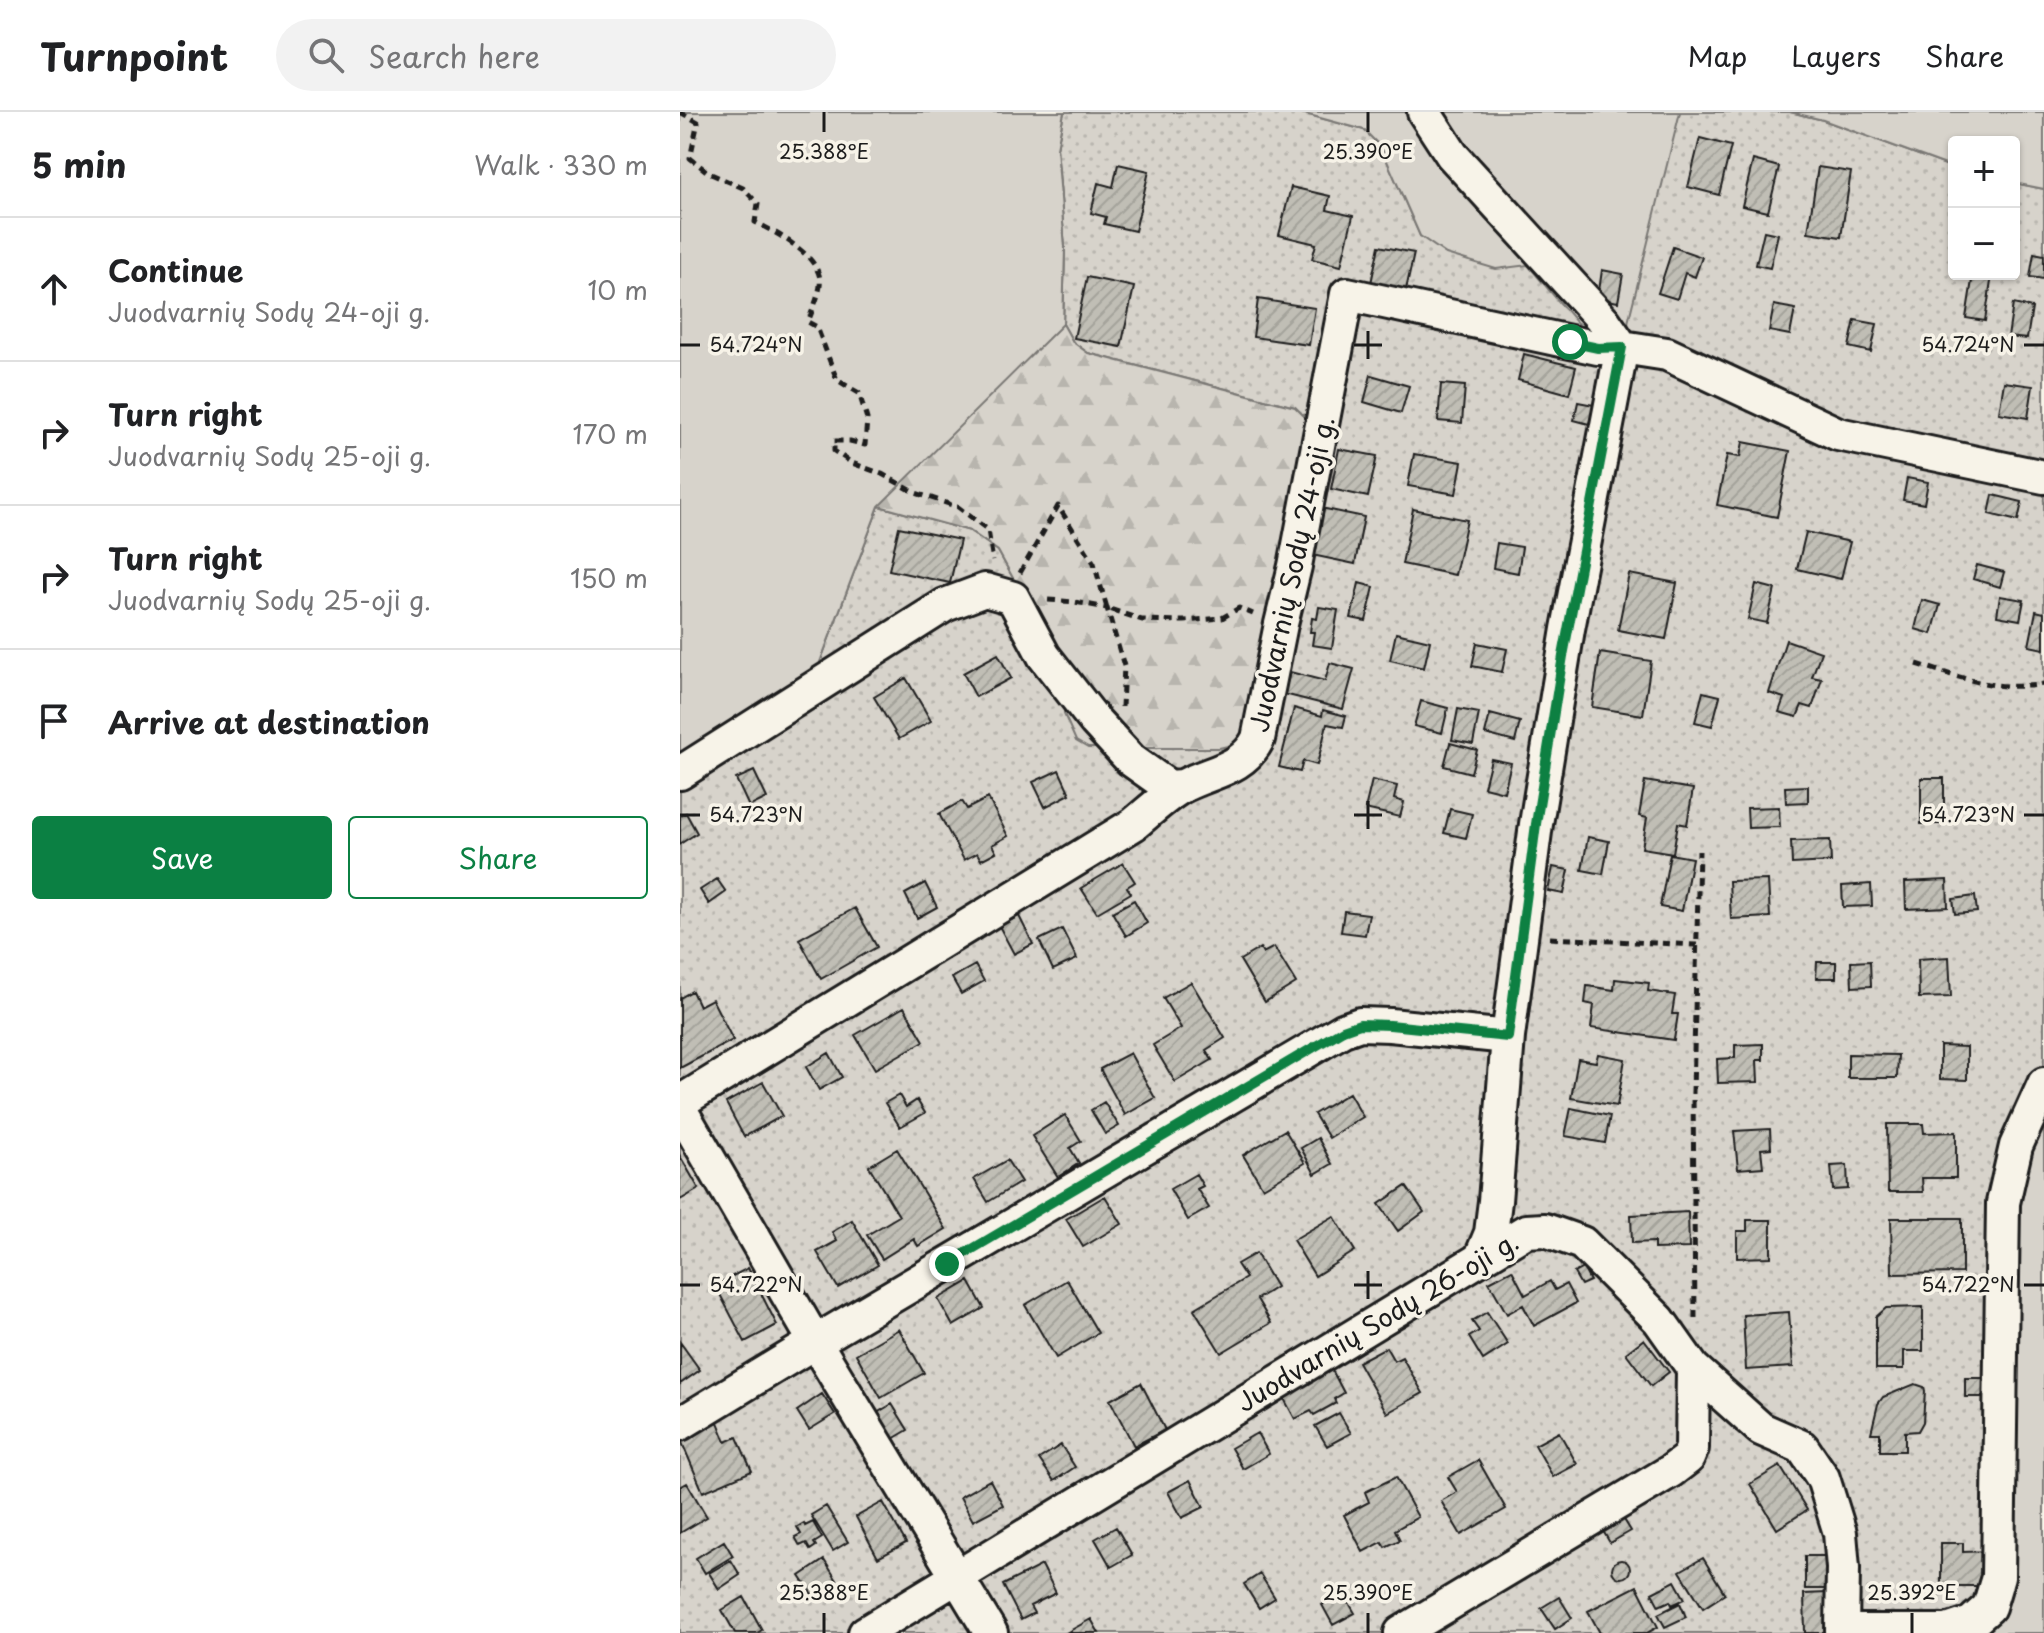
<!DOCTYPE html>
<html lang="en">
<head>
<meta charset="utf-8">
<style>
  :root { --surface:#fff; --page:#f2f2f2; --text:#202124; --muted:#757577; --line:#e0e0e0; --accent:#0b8043 }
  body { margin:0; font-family:"Playpen Sans",sans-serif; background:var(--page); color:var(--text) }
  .controls { position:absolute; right:24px; top:24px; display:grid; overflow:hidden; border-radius:8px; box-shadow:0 2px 6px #0004 }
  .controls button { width:72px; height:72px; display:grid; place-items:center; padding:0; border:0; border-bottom:2px solid var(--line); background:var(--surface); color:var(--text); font:40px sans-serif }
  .stop { position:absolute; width:24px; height:24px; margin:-18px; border:6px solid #0b8043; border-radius:50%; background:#fff }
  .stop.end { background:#0b8043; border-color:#fff; box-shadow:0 2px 8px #0008 }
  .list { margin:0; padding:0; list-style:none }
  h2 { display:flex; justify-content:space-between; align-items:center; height:104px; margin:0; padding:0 32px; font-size:34px }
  h2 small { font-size:26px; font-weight:400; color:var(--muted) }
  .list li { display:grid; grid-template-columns:52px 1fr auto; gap:24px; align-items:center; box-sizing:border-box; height:144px; padding:0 32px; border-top:2px solid var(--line) }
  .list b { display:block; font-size:30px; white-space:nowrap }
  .list p { margin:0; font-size:26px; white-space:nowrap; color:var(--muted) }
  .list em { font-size:26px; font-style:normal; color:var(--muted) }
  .actions { display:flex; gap:16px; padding:24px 32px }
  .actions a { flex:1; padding:18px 0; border:2px solid var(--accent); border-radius:8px; text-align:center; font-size:28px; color:var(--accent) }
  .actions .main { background:var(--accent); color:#fff }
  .icon { flex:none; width:44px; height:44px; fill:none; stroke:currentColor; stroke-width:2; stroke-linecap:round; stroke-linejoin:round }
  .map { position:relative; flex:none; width:1364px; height:1521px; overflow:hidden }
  header { display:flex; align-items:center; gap:48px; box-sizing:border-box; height:112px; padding:0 40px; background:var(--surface); border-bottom:2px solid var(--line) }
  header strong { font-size:38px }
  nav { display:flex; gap:44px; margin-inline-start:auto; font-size:28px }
  .search { width:560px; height:72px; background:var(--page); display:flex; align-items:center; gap:20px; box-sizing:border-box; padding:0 28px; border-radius:44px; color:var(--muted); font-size:30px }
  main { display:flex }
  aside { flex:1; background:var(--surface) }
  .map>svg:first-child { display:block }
  .grass { fill:url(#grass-dots); stroke:#7a7874; stroke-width:2 }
  .forest { fill:url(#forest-firs); stroke:#7a7874; stroke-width:2 }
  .park { fill:#d7d3cb; stroke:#7a7874; stroke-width:2 }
  .building { fill:url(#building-hatch); stroke:#1c1c1c; stroke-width:2 }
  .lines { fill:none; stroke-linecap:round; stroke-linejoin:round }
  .minor-casing { stroke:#1c1c1c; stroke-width:38 }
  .path { stroke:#1c1c1c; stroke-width:5; stroke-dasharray:8 6; stroke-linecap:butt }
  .minor { stroke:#f7f3e8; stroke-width:32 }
  .route { stroke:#0b8043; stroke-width:10 }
  .ticks { fill:none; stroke:#1c1c1c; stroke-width:3 }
  .labels { text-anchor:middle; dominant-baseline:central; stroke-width:7; stroke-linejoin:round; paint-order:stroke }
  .street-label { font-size:26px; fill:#1c1c1c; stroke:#f7f3e8 }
  .ticks-label { font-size:20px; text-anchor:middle; fill:#1c1c1c; stroke:#f7f3e8; stroke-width:7; stroke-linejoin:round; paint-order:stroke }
</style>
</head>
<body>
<header>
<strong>Turnpoint</strong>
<div class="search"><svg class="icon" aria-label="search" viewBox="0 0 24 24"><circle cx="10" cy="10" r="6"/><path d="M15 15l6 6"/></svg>Search here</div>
<nav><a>Map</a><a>Layers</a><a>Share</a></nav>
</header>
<main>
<aside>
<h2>5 min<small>Walk · 330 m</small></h2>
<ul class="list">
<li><svg class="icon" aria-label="ahead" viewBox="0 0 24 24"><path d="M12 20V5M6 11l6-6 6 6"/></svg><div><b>Continue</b><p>Juodvarnių Sodų 24-oji g.</p></div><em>10 m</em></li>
<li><svg class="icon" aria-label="right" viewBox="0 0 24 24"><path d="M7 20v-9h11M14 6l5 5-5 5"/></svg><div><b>Turn right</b><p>Juodvarnių Sodų 25-oji g.</p></div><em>170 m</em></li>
<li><svg class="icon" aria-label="right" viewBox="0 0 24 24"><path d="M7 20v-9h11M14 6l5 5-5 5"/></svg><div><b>Turn right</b><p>Juodvarnių Sodų 25-oji g.</p></div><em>150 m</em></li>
<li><svg class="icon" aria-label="arrive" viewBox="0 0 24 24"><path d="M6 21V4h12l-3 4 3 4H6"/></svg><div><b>Arrive at destination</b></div></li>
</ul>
<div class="actions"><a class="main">Save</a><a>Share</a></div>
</aside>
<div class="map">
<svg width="1364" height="1521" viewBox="0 0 1364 1521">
  <defs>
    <pattern id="grass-dots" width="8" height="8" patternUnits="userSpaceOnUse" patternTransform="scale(2)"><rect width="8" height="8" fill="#d7d3cb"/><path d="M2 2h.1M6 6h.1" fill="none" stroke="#b8b5ae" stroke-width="1.8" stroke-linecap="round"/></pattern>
    <pattern id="forest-firs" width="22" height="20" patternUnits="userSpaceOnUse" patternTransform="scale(2)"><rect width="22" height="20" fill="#d7d3cb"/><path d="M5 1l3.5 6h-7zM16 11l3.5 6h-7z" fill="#b8b5ae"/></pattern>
    <pattern id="building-hatch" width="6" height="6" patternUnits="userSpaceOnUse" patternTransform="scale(2)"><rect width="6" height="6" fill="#c0beb5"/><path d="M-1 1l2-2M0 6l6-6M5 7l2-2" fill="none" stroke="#a4a39b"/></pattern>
  </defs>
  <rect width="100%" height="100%" fill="#f7f3e8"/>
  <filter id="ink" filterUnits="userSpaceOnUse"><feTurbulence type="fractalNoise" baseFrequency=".0125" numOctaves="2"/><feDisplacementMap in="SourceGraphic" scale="16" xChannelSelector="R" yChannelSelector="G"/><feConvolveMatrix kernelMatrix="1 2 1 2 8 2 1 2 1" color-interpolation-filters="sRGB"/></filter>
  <g filter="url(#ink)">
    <!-- grass -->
    <path class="grass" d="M384,0H618L684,18L701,35L740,124L996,0H1110L1143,8L1274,56V162H1334V71L1364,77V987L1325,1456L1305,1521H0V648L134,566L199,394L290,419L318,439L384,558L630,322L625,305L615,295L408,241L393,230L383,212L385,136L377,36Z"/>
    <!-- forest -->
    <path class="forest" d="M0,0H384L377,36L385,136L383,212L393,230L408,241L615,295L625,305L630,322L561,631L539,636H408L396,629L384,602V558L318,439L290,419L199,394L134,566Z"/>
    <!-- park -->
    <path class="park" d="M0,0H384L377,36L385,136L383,212L199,394L134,566L0,648Z
      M618,0H1000L942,235L918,236L848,153L816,157L766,142L740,124L701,35L684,18Z
      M1110,0H1364V77L1334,71V30H1274V56L1143,8Z
      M1364,987V1521H1305L1325,1456L1336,1073Z"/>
    <!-- building -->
    <path class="building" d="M1020,26L1051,34L1039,83L1008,75Z
      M1073,48L1099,55L1088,100L1062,94Z
      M438,52L469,59L455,119L424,112L426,105L411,101L418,71L433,75Z
      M1138,55L1171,60L1161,125L1128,120Z
      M611,75L650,84L647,98L673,104L661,154L632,147L636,132L599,123Z
      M1084,119L1098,122L1090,156L1076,153Z
      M699,134L734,141L726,178L691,171Z
      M993,135L1022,145L1015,165L1005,161L997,187L978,181Z
      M1354,141L1364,143V167L1350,165Z
      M922,158L943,162L938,190L918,186Z
      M1293,162L1312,163L1305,209L1286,206Z
      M407,165L454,175L441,235L394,226Z
      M578,187L635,196L629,233L573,225Z
      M1333,192L1352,196L1347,227L1328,225Z
      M1094,193L1115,197L1110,223L1089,219Z
      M1175,208L1197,212L1191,240L1169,235Z
      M844,242L896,255L889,282L838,268Z
      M691,263L729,274L721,301L684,290Z
      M1324,270L1353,274L1348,306L1319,301Z
      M761,272L785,274L782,311L758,309Z
      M898,290L914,293L909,312L894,308Z
      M1063,330L1110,339L1097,405L1037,393L1047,343L1060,345Z
      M659,337L697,344L688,385L651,377Z
      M734,342L782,350L776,382L728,374Z
      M1227,366L1248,370L1244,392L1223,388Z
      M1313,383L1342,390L1338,409L1309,402Z
      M641,396L684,405L675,452L632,443Z
      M733,397L787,408L775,463L722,452Z
      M219,415L280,428L270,471L209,458Z
      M1126,420L1170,430L1161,467L1117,457Z
      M817,431L842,435L838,461L813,456Z
      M1297,453L1324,460L1320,475L1293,467Z
      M949,462L997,471L986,527L938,518Z
      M679,471L694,475L686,509L671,506Z
      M1076,472L1095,477L1087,511L1068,507Z
      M1320,484L1344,488L1340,508L1317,504Z
      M1242,488L1260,493L1252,522L1235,517Z
      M639,495L658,498L652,536L632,533L634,520H630L632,506L637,507Z
      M1356,499L1364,501V537L1349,534Z
      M716,521L750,529L744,556L710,548Z
      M1106,528L1141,540L1132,565L1142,567L1132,596L1122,593L1117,605L1099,600L1104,586L1089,581Z
      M797,531L827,537L822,560L792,554Z
      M920,541L971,549L963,603L912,595Z
      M318,542L331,566L296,585L283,561Z
      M650,551L674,557L663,597L604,582L610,560L645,569Z
      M226,566L251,609L219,627L194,585Z
      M1023,580L1040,584L1032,614L1015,610Z
      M741,589L768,596L762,621L734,614Z
      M614,596L642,604L643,598L666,604L663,615L647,612L637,653L623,649L620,660L599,655Z
      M778,597L799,601L793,632L772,628Z
      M810,602L840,610L835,630L805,622Z
      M770,631L797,638L791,661L764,654Z
      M811,647L831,651L824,680L804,675Z
      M379,658L390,682L365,695L353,670Z
      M74,659L87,686L69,695L56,667Z
      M1241,666H1264V712H1241Z
      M692,668L717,674L714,687L724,690L720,705L685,697Z
      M965,669L1013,677L1007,713L998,711L993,741L962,736L967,706L959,704Z
      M1128,674V690L1106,691L1105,675Z
      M308,686L328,724L312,733L316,740L301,748L297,741L284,748L259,702L282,689L287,697Z
      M1099,695L1100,715L1068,716L1067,696Z
      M770,697L792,702L786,726L764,721Z
      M6,701L17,721L0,732V704Z
      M908,725L929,729L923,762L902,758Z
      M1150,728L1151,750L1112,752L1111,729Z
      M990,742L1012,746L1002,799L980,795Z
      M443,751L455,770L447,775L451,781L417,801L401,776Z
      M873,755L889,758L884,782L868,779Z
      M37,767L46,780L29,792L20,778Z
      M1088,768L1090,805L1051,807L1049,769Z
      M1267,768L1268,795L1226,797L1225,770Z
      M245,771L257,795L237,806L225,782Z
      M1191,772L1192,794L1163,795L1162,774Z
      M1295,784L1297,800L1275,802L1273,787Z
      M454,788L467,811L446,824L432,800Z
      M175,796L197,835L141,867L119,827Z
      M664,799L689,802L685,823L661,820Z
      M339,804L353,832L334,842L319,814Z
      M382,817L397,847L373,858L359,828Z
      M594,835L616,871L585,890L560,848L580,836L583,841Z
      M1269,845L1271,885L1239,886L1238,847Z
      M1190,849L1191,874L1172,875L1171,850Z
      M1137,850H1156V866H1136Z
      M295,853L304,869L281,882L272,866Z
      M935,867L969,871L968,879L995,883L992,902H998L994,928L911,916L914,893L905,891L907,874L934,878Z
      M511,870L545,926L526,938L532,948L495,970L473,933L501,916L483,886Z
      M12,879L19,894L32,887L53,928L0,956V886Z
      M224,895L244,929L195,957L175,923Z
      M1083,932V948H1077L1078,970L1038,971L1037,947L1055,946V933Z
      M1260,934L1287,935V968L1260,967Z
      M149,941L162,965L139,978L126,955Z
      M450,941L475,986L445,1003L420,957Z
      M918,942L945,947L937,994L891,986L898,947L916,950Z
      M1168,942L1218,943L1217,966H1168Z
      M83,970L102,1004L64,1025L46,991Z
      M669,981L683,1005L649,1026L634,1002Z
      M219,983L226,995L237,988L245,1001L220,1015L205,991Z
      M424,990L439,1014L425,1022L411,998Z
      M891,996L930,1004L925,1031L885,1024Z
      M385,1003L401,1029L390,1036L399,1051L378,1065L352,1024Z
      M1207,1012H1243L1244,1021L1276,1020V1066H1242L1243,1080H1208Z
      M1090,1017L1091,1036L1081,1037L1083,1055L1058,1057L1054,1019Z
      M605,1018L625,1051L583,1076L563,1043Z
      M638,1026L652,1052L635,1062L621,1036Z
      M217,1037L266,1117L238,1134L234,1127L202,1147L187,1123L219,1104L189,1054Z
      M0,1044L19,1077L0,1088Z
      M327,1048L341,1070L308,1090L294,1067Z
      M1167,1053L1168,1077L1153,1078L1151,1054Z
      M516,1062L523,1074L517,1077L529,1096L508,1108L490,1077Z
      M726,1074L744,1100L718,1119L699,1092Z
      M425,1084L442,1112L403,1135L386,1107Z
      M1008,1100L1009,1136L974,1137V1130L952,1131L951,1103Z
      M654,1104L675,1139L635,1164L613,1128Z
      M1211,1106H1282V1161L1212,1162Z
      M172,1108L198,1153L158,1176L137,1140L157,1129L152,1120Z
      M1067,1108H1091V1145L1057,1146V1119H1067Z
      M576,1141L596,1175L577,1187L591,1211L541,1241L514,1197L566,1166L557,1152Z
      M68,1156L97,1213L65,1230L35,1173Z
      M903,1156L910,1169L901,1173L894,1161Z
      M832,1158L845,1183L870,1169L875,1178L886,1172L896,1191L854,1214L843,1193L827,1202L809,1170Z
      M387,1168L418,1221L376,1246L345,1193Z
      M289,1169L304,1196L273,1214L258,1187Z
      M1243,1195V1239H1224V1257H1196V1205L1206,1196Z
      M807,1200L828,1232L803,1248L789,1225L799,1219L792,1209Z
      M1109,1200L1113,1255L1066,1258L1063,1203Z
      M219,1217L244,1261L201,1286L176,1242Z
      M964,1227L989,1260L971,1274L946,1241Z
      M0,1230L20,1258L0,1272Z
      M706,1235L714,1249L722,1245L743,1281L707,1301L678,1250Z
      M651,1256L664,1281L654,1287L656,1291L634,1303L631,1299L615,1307L602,1283Z
      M1285,1266H1306V1285H1285Z
      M461,1271L485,1318L454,1334L430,1288Z
      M1235,1272L1244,1275L1245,1279L1243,1310L1238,1319L1225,1320V1339H1200V1321H1191L1198,1292L1203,1285Z
      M142,1282L155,1302L129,1318L117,1299Z
      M212,1292L228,1318L211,1328L195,1302Z
      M659,1301L671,1321L647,1334L635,1314Z
      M38,1310L46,1330L57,1325L72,1359L23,1380L0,1326Z
      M879,1320L897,1352L873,1365L855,1333Z
      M577,1321L589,1342L563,1357L551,1336Z
      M381,1333L395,1355L374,1369L359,1347Z
      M798,1348L826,1397L781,1423L761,1389L777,1380L768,1365Z
      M1100,1354L1127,1398L1097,1417L1070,1372Z
      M716,1365L738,1405L715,1418L720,1428L705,1435L702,1430L683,1440L664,1403L689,1390L685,1380Z
      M310,1368L323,1393L293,1409L280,1385Z
      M510,1368L524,1395L502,1406L488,1380Z
      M7,1371L27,1405L0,1421V1375Z
      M203,1390L226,1431L198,1446L176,1405Z
      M146,1394L168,1430L153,1439L131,1403Z
      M940,1401L951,1419L930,1431L919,1412Z
      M133,1410L142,1426L134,1431L136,1434L130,1438L126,1431L120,1434L115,1425L121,1422L117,1415L124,1411L125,1414Z
      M436,1415L452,1443L431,1455L415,1427Z
      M44,1429L53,1444L25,1461L16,1446Z
      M1261,1431H1283V1440L1310,1439V1474H1261Z
      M1125,1444H1150V1477H1125Z
      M1023,1446L1045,1482L1023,1496L1000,1459Z
      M51,1448L60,1463L39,1477L29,1461Z
      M144,1448L158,1470L134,1485L120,1464Z
      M932 1457a9 9 0 1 1 18 0a9 9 0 1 1-18 0Z
      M362,1453L376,1481L350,1494L354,1501L341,1508L323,1473Z
      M580,1462L595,1486L579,1496L564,1472Z
      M995,1469L1005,1487L992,1493L990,1489L979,1494L972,1481Z
      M957,1474L978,1515L967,1521H920L908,1499Z
      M663,1481L675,1501L653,1513L642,1493Z
      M1147,1481L1148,1521H1125L1124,1482Z
      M64,1485L82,1518L77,1521H55L42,1498Z
      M879,1485L892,1506L875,1517L861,1496Z
      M1000,1491L1006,1505L985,1515L978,1502Z
      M411,1507L419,1521H386Z"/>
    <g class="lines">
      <!-- minor casing -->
      <g class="minor-casing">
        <path id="minor" d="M0,661L265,493L305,478L333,486L364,544L415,609L451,648L489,675L503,674
          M0,990L454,712C470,699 487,682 505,673C533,659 563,657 578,627L601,512L615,454L667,182L918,236L942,235L987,242L1158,322L1364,365
          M0,997L135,1230L311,1521
          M801,1145L811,1121L815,1089L828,925
          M0,1312L135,1230L663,918L680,912L710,913L828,925L856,712L888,517L942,235L924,209L772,43L744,0
          M185,1521L846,1119L865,1118L902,1131L979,1208L1013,1256L1081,1317L1122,1335L1143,1366L1160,1421L1163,1456L1162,1519H1267L1291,1511L1309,1495L1318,1465L1323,1091L1336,1034L1364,972
          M721,1521L991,1359L1008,1346L1012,1336L1013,1256"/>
      </g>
      <!-- path -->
      <path class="path" d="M0,0L18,10L10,46L29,61L63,76L78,92L75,110C97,121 144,145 140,174C138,186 132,199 128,210L137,215L157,268L179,281L187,307L185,333L170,329H154V339L172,351L202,362L236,381L278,395L308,418L313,449
        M340,461L378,394L414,451L427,496L462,508L504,509L542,506L559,496L573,502
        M368,488L395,490L427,496L444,554L442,595
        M1237,552C1282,566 1317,580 1364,572
        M870,826L1017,833
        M1015,1206L1013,981L1019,739"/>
      <!-- minor -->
      <use href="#minor" class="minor"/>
    </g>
  </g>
  <g class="lines" filter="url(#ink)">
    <!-- route -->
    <path class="route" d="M267,1152L663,918L680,912L710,913L828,925L856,712L883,544L942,235L918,236L890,230"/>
  </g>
  <!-- ticks -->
  <path class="ticks" d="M144,0V20M688,0V20M688,219V247M0,233H20M674,233H702M1344,233H1364M688,689V717M0,703H20M674,703H702M1344,703H1364M688,1159V1187M0,1173H20M674,1173H702M1344,1173H1364M144,1501V1521M688,1501V1521M1232,1501V1521"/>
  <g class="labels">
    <!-- street labels -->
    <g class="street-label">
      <text transform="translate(611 462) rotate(-78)">Juodvarnių Sodų 24-oji g.</text>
      <text transform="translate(697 1209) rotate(-31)">Juodvarnių Sodų 26-oji g.</text>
    </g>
  </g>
  <g class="ticks-label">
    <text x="144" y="47">25.388°E</text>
    <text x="688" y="47">25.390°E</text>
    <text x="76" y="240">54.724°N</text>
    <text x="1288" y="240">54.724°N</text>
    <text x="76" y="710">54.723°N</text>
    <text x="1288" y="710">54.723°N</text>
    <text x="76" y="1180">54.722°N</text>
    <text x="1288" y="1180">54.722°N</text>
    <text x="144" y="1488">25.388°E</text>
    <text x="688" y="1488">25.390°E</text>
    <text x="1232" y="1488">25.392°E</text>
  </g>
</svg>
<div class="controls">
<button>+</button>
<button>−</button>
</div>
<div class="stop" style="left:890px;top:230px"></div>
<div class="stop end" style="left:267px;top:1152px"></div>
</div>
</main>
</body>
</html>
